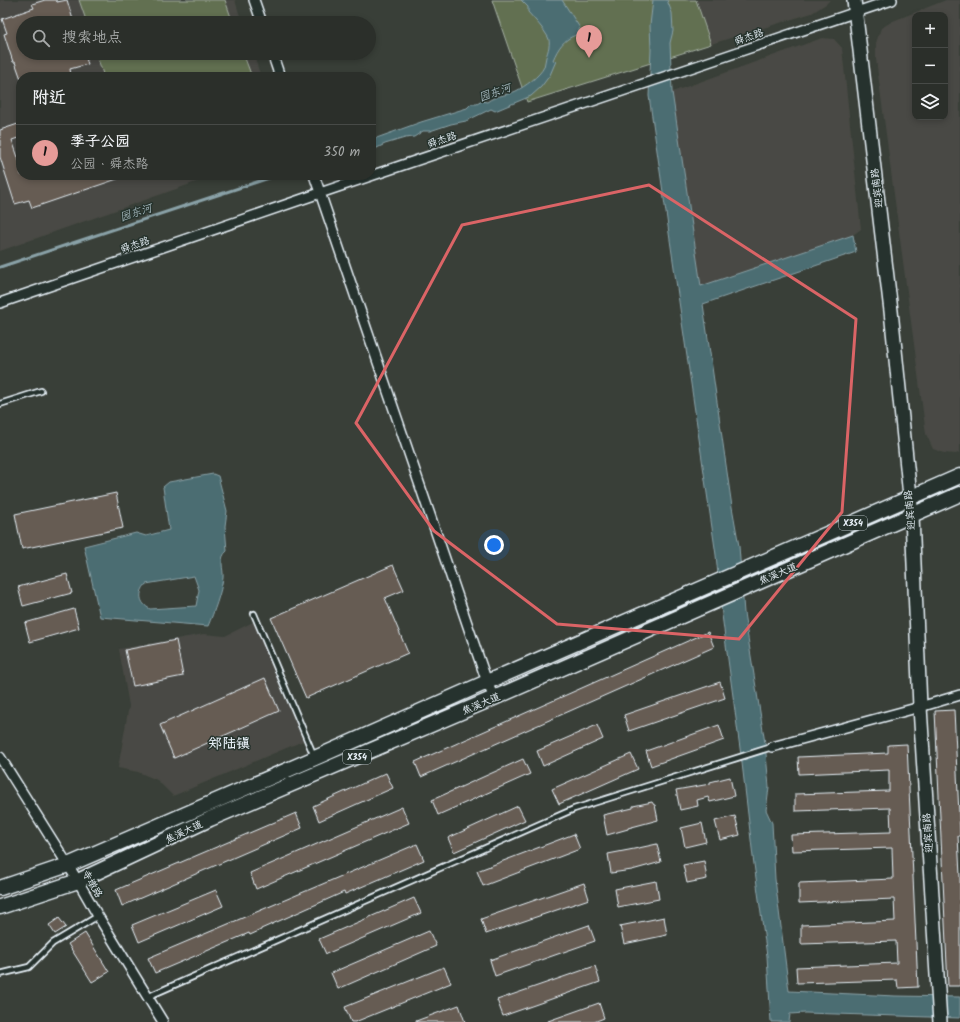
<!DOCTYPE html>
<html lang="zh">
<head>
<meta charset="utf-8">
<style>
  :root { --surface:#2b2f2a; --page:#333732; --text:#f1f3f6; --muted:#a6a9a8; --line:#474a47; --accent:#e69b98 }
  body { margin:0; font-family:Kalam,"LXGW WenKai TC",sans-serif; background:var(--page); color:var(--text) }
  .controls { position:absolute; right:12px; top:12px; display:grid; overflow:hidden; border-radius:8px; box-shadow:0 2px 6px #0003 }
  .controls button { width:36px; height:36px; display:grid; place-items:center; padding:0; border:0; border-bottom:1px solid var(--line); background:var(--surface); color:var(--text); font:20px sans-serif }
  .you { position:absolute; left:494px; top:545px; width:14px; height:14px; margin:-10px; border:3px solid #fff; border-radius:50%; background:#1a73e8; box-shadow:0 0 0 6px #1a73e833 }
  .badge { display:grid; place-items:center; width:26px; height:26px; border-radius:50%; background:var(--accent); color:#111; font-size:13px; font-weight:700 }
  .pin { position:absolute; translate:-50% -33px; filter:drop-shadow(0 1px 2px #0008) }
  .pin::after { content:''; position:absolute; top:21px; width:14px; height:12px; background:inherit; clip-path:polygon(0 0,100% 0,50% 100%) }
  .list { margin:0; padding:0; list-style:none }
  h2 { display:flex; justify-content:space-between; align-items:center; height:52px; margin:0; padding:0 16px; font-size:17px }
  h2 small { font-size:13px; font-weight:400; color:var(--muted) }
  .list li { display:grid; grid-template-columns:26px 1fr auto; gap:12px; align-items:center; box-sizing:border-box; height:56px; padding:0 16px; border-top:1px solid var(--line) }
  .list b { display:block; font-size:15px; white-space:nowrap }
  .list p { margin:0; font-size:13px; white-space:nowrap; color:var(--muted) }
  .list em { font-size:13px; font-style:normal; color:var(--muted) }
  .icon { flex:none; width:22px; height:22px; fill:none; stroke:currentColor; stroke-width:2; stroke-linecap:round; stroke-linejoin:round }
  .map { position:relative; flex:none; width:960px; height:1022px; overflow:hidden }
  .search { position:absolute; background:var(--surface); box-shadow:0 2px 6px #0003; left:16px; top:16px; width:360px; height:44px; display:flex; align-items:center; gap:10px; box-sizing:border-box; padding:0 14px; border-radius:22px; color:var(--muted); font-size:15px }
  .panel { position:absolute; background:var(--surface); box-shadow:0 2px 6px #0003; left:16px; top:72px; width:360px; height:108px; border-radius:16px }
  .map>svg:first-child { display:block }
  .built { fill:#494a44; fill-rule:evenodd }
  .green { fill:#627051; stroke:#a5b0a4 }
  .water { fill:#4b6d72; stroke:#8aa2a8; fill-rule:evenodd }
  .lines { fill:none; stroke-linecap:round; stroke-linejoin:round }
  .stream { stroke:#8aa2a8; stroke-width:3 }
  .building { fill:#665b52; stroke:#e8f1f8 }
  .lane-casing { stroke:#e8f1f8; stroke-width:8 }
  .street-casing { stroke:#e8f1f8; stroke-width:12 }
  .secondary-casing { stroke:#e8f1f8; stroke-width:16 }
  .primary-casing { stroke:#e8f1f8; stroke-width:17 }
  .lane { stroke:#26332d; stroke-width:4.5 }
  .street { stroke:#26332d; stroke-width:9 }
  .secondary { stroke:#26332d; stroke-width:13 }
  .primary { stroke:#26332d; stroke-width:14 }
  .marked { fill:none; stroke:#db6466; stroke-width:3; stroke-linejoin:round }
  .labels { text-anchor:middle; dominant-baseline:central; stroke-width:3; stroke-linejoin:round; paint-order:stroke }
  .shield { fill:#26332d; stroke:#aeb8bb; stroke-width:1 }
  .shield-label { font-size:9px; font-weight:bold; fill:#e8f1f8 }
  .street-label { font-size:10px; fill:#e8f1f8; stroke:#26332d }
  .water-label { font-size:11px; font-style:italic; fill:#a9bcc2; stroke:#26332d }
  .district-label { font-size:14px; font-weight:bold; fill:#e8f1f8; stroke:#26332d }
</style>
</head>
<body>
<div class="map">
<svg width="960" height="1022" viewBox="0 0 960 1022">
  <rect width="100%" height="100%" fill="#393f38"/>
  <filter id="ink" filterUnits="userSpaceOnUse"><feTurbulence type="fractalNoise" baseFrequency=".025" numOctaves="2"/><feDisplacementMap in="SourceGraphic" scale="8" xChannelSelector="R" yChannelSelector="G"/><feConvolveMatrix kernelMatrix="1 2 1 2 8 2 1 2 1" color-interpolation-filters="sRGB"/></filter>
  <g filter="url(#ink)">
    <!-- built -->
    <path class="built" d="M0,0H235L242,23H23V53H253L261,77H21V175H216L0,251Z
      M696,0H830L826,4L812,13L711,44Z
      M946,0H960V452L956,454L944,453L933,449L926,434L876,59V43L881,28L893,21ZM915,15H945V117H915Z
      M822,38L834,39L842,48L861,229L853,235L701,287L672,92Z
      M253,622L303,741L173,796L157,780L138,772L118,768L129,706L119,649L204,634L225,636Z"/>
    <!-- green -->
    <path class="green" d="M79,0H225L233,23H87Z
      M492,0H696L711,44L527,102Z
      M96,53H243L252,77H104Z"/>
    <!-- water -->
    <path class="water" d="M521,0H562L580,28L576,35C564,39 558,48 553,60L556,61L550,75L541,87L531,96L495,111L491,109L466,121L451,124L430,131H423L414,137L405,138L385,144L371,151V140L421,122L467,108L471,104H477L482,101L487,102C496,95 506,96 516,91C524,87 540,76 544,67C545,64 545,60 546,57C548,51 551,43 548,37C543,28 535,20 528,12V7Z
      M653,0H667L672,13L673,31L670,43L672,92L701,286L853,235L856,252L703,304L732,507L739,546L744,613L765,743L769,787L766,810L772,823L775,879L789,991L895,996L960,997V1018L805,1013L790,1014L789,1022H771L767,956L753,857L742,763L722,615L716,555L649,96L651,50L650,25Z
      M213,474L218,476L227,511L225,526L227,551C218,558 224,569 223,578C221,593 214,612 208,626L100,617L84,546L136,533L146,536L169,530L163,487L169,482ZM194,576L199,590L196,606L150,609C139,603 138,593 146,584Z"/>
    <g class="lines">
      <!-- stream -->
      <path class="stream" d="M0,267L278,175"/>
    </g>
    <!-- building -->
    <path class="building" d="M45,0H56L57,2L67,0L74,23H23V53H84L88,64L70,69L71,75L64,77H21V79L15,62H13L4,34L7,33L2,19L34,8L32,4Z
      M21,123V137L12,140L21,166V175H126V176L32,208L29,200L15,204L0,157V130Z
      M116,493L123,528L22,549L15,514Z
      M393,565L404,590L385,598L408,653L306,698L271,618Z
      M67,574L72,593L23,606L18,587Z
      M74,609L79,628L30,642L25,623Z
      M708,632L714,647L421,777L415,762Z
      M176,640L183,676L133,686L125,650Z
      M265,678L279,711L174,758L160,725Z
      M720,682L725,698L629,731L624,715Z
      M954,710L960,836H958L960,876V986H948L935,711Z
      M597,725L603,739L543,766L537,751Z
      M719,725L724,740L651,766L646,751Z
      M907,744L918,987L898,988L897,980L797,983L796,967L897,963L896,941L801,944V925L895,921L894,899L799,903V883L893,879L892,848L792,851L791,835L891,832L890,808L795,811V794L889,791V770L799,774L798,757L888,753V745Z
      M631,754L638,769L559,804L552,789Z
      M523,759L530,774L438,815L432,800Z
      M386,773L393,788L319,821L313,806Z
      M730,777L734,796L710,802L708,797L697,800L698,806L680,810L676,790L710,784V782Z
      M652,802L654,805H655L658,820L628,828V829L607,835L603,815L633,808V806Z
      M518,806L525,820L454,852L448,838Z
      M402,807L409,823L256,889L250,873Z
      M296,813L302,828L122,906L116,890Z
      M735,816L740,835L720,840L715,821Z
      M702,823L706,842L685,847L681,828Z
      M574,834L580,849L483,886L477,871Z
      M417,844L424,860L345,894L344,892L261,929V930L250,935L249,933L155,973L148,958Z
      M657,844L661,862L632,870L611,873L608,854L634,849Z
      M704,861L707,879L687,883L683,865Z
      M656,881L659,899L618,907L615,889Z
      M584,883L589,899L486,934L481,919Z
      M216,890L223,906L139,942L132,925Z
      M414,898L421,913L326,954L319,939Z
      M664,917L667,935L624,944L620,926Z
      M59,918L66,927L55,934L49,925Z
      M589,925L595,941L495,976L490,960Z
      M429,931L436,946L338,989L331,973Z
      M85,933L109,972L92,982L68,944Z
      M595,966L600,982L503,1016L497,1000Z
      M444,967L451,983L355,1022H351L345,1007Z
      M599,1003L604,1018L594,1022H548V1021Z
      M459,1005L465,1022H416V1021Z"/>
    <g class="lines">
      <!-- lane casing -->
      <g class="lane-casing">
        <path id="lane" d="M0,404L41,391
          M254,614L314,756
          M0,974L29,967L53,943L98,916
          M147,997L574,809L772,747"/>
      </g>
      <!-- street casing -->
      <g class="street-casing">
        <path id="street" d="M254,0L262,23
          M272,53L280,77
          M314,175L487,682L494,698
          M0,303L320,193L892,0
          M772,747L920,707L960,695
          M0,757L78,881L98,916L163,1022"/>
      </g>
      <!-- secondary casing -->
      <g class="secondary-casing">
        <path id="secondary" d="M854,0L891,311L912,516L920,707L940,1022"/>
      </g>
      <!-- primary casing -->
      <g class="primary-casing">
        <path id="primary" d="M0,888L68,865L315,758L487,682L960,476
          M0,907L78,881L210,819L494,698L960,494"/>
      </g>
      <!-- lane -->
      <use href="#lane" class="lane"/>
      <!-- street -->
      <use href="#street" class="street"/>
      <!-- secondary -->
      <use href="#secondary" class="secondary"/>
      <!-- primary -->
      <use href="#primary" class="primary"/>
    </g>
  </g>
  <!-- marked area -->
  <path class="marked" d="M649,185L856,319L842,512L739,639L557,624L434,531L356,423L462,225Z"/>
  <g class="labels">
    <!-- shield labels -->
    <g class="shield">
      <rect x="839" y="516" width="28" height="14" rx="3"/>
      <rect x="343" y="750" width="28" height="14" rx="3"/>
    </g>
    <g class="shield-label">
      <text x="853" y="523">X354</text>
      <text x="357" y="757">X354</text>
    </g>
    <!-- street labels -->
    <g class="street-label">
      <text transform="translate(749 37) rotate(-19)">舜杰路</text>
      <text transform="translate(442 140) rotate(-19)">舜杰路</text>
      <text transform="translate(877 188) rotate(-97)">迎宾南路</text>
      <text transform="translate(135 245) rotate(-19)">舜杰路</text>
      <text transform="translate(910 510) rotate(-95)">迎宾南路</text>
      <text transform="translate(778 574) rotate(-23)">焦溪大道</text>
      <text transform="translate(481 704) rotate(-23)">焦溪大道</text>
      <text transform="translate(184 832) rotate(-25)">焦溪大道</text>
      <text transform="translate(928 833) rotate(-94)">迎宾南路</text>
      <text transform="translate(92 884) rotate(60)">寺墩路</text>
    </g>
    <!-- water labels -->
    <g class="water-label">
      <text transform="translate(495 93) rotate(-19)">园东河</text>
      <text transform="translate(136 213) rotate(-18)">园东河</text>
    </g>
    <!-- district labels -->
    <g class="district-label">
      <text x="229" y="744">郑陆镇</text>
    </g>
  </g>
</svg>
<div class="controls">
<button>+</button>
<button>−</button>
<button><svg class="icon" aria-label="layers" viewBox="0 0 24 24"><path d="M12 4l9 5-9 5-9-5zM3 14l9 5 9-5"/></svg></button>
</div>
<div class="you"></div>
<div class="pin badge" style="left:589px;top:58px">1</div>
<div class="search"><svg class="icon" aria-label="search" viewBox="0 0 24 24"><circle cx="10" cy="10" r="6"/><path d="M15 15l6 6"/></svg>搜索地点</div>
<section class="panel">
<h2>附近<small></small></h2>
<ul class="list">
<li><span class="badge">1</span><div><b>季子公园</b><p>公园 · 舜杰路</p></div><em>350 m</em></li>
</ul>
</section>
</div>
</body>
</html>
